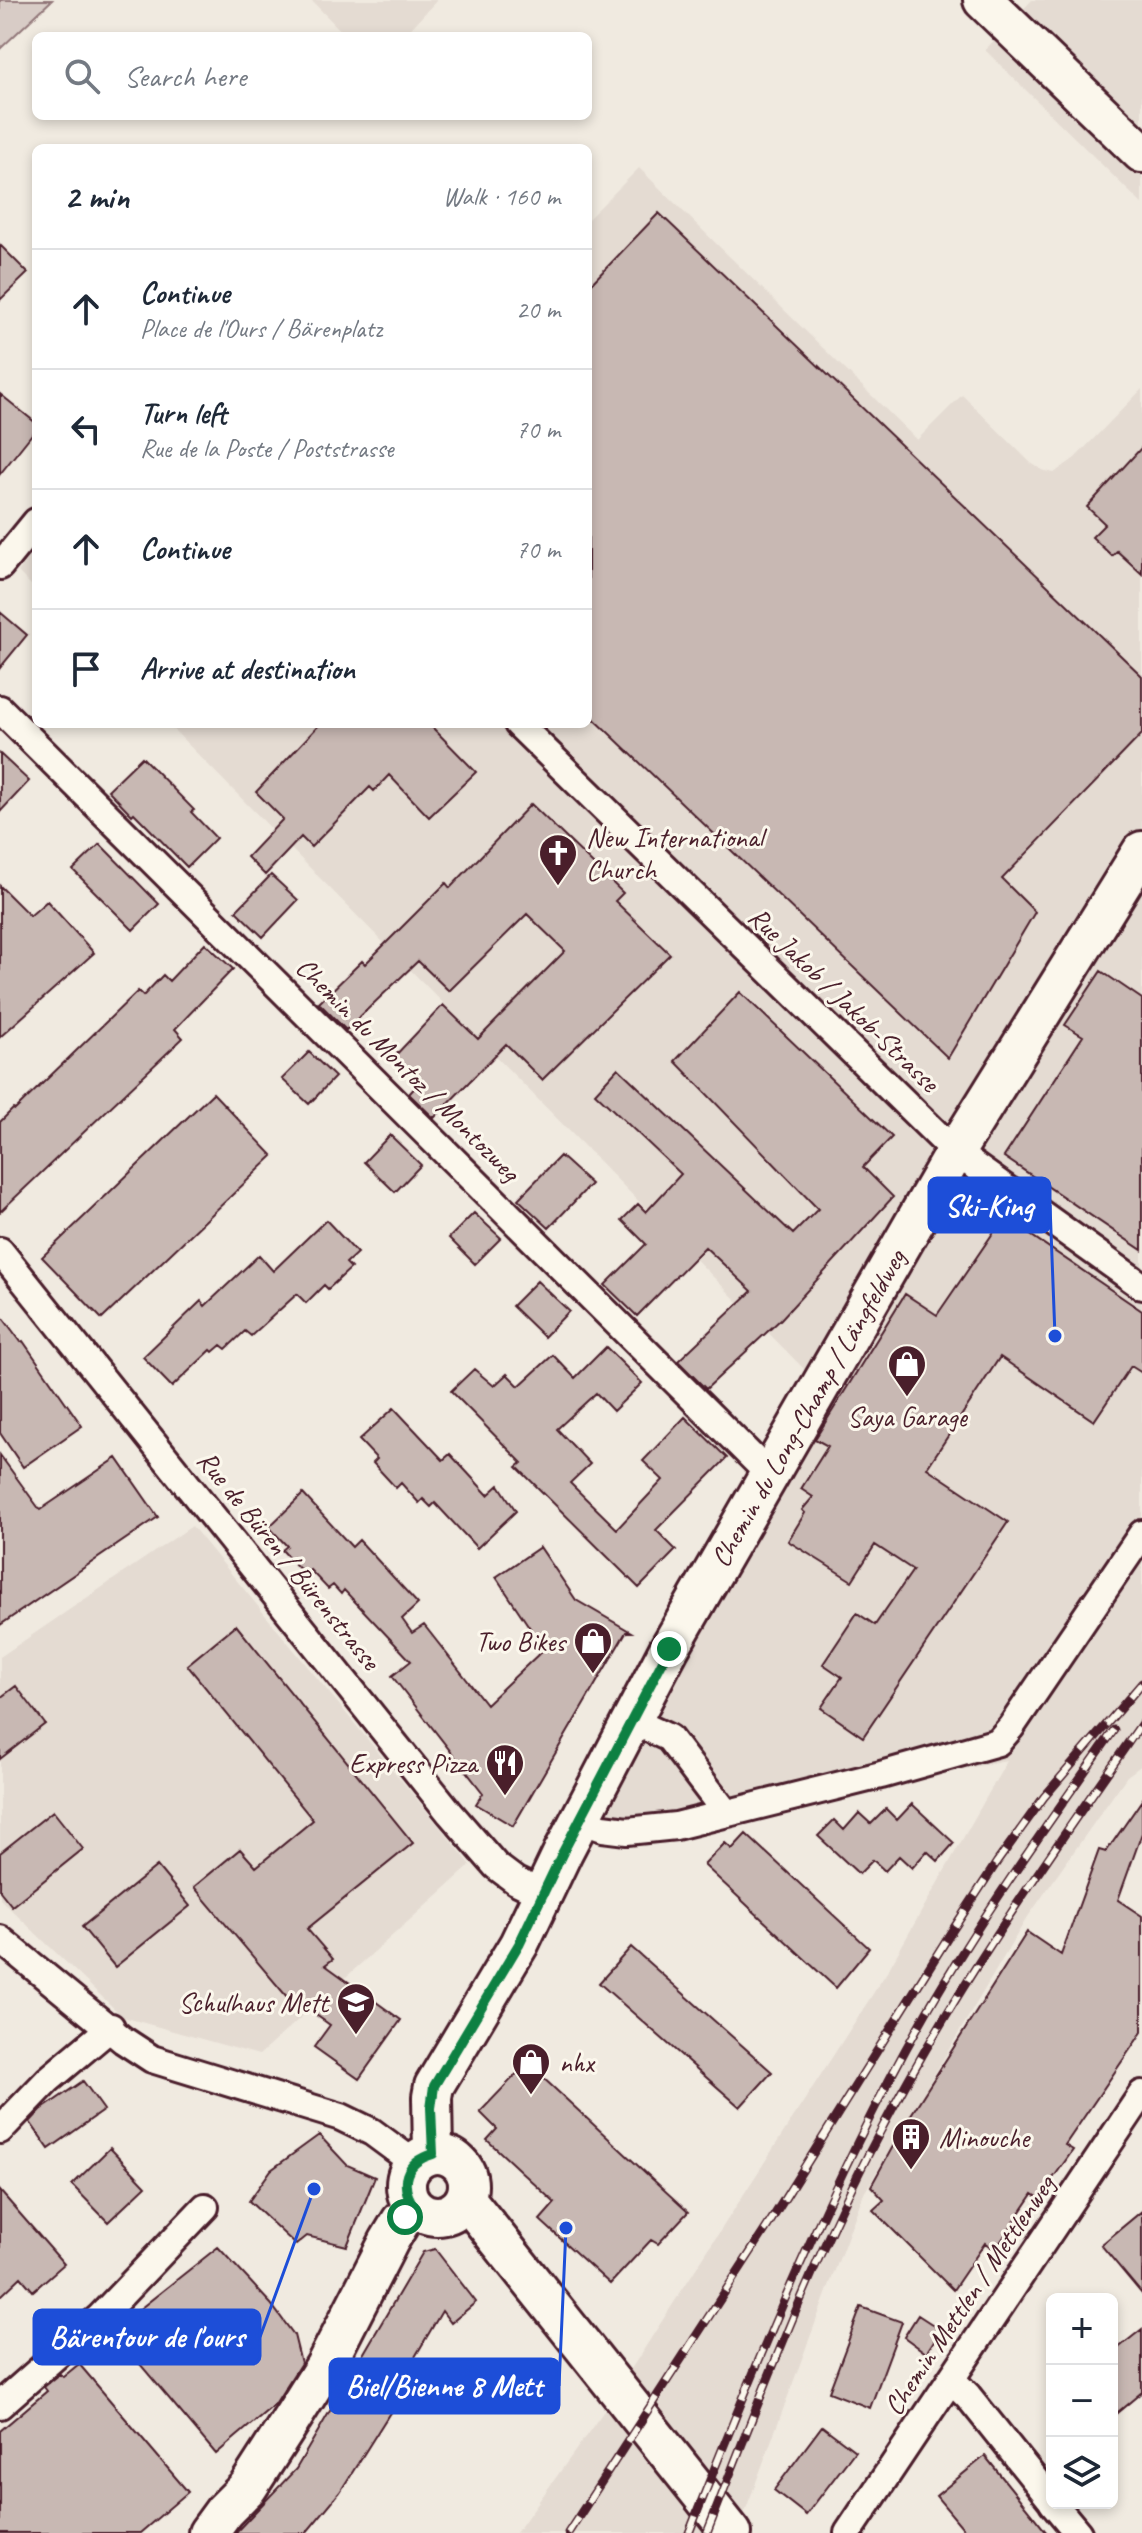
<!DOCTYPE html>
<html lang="en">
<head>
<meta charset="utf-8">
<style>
  :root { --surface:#fff; --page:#f2f2f3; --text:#1f2937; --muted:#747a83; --line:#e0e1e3 }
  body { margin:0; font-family:Caveat,sans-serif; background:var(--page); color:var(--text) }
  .controls { position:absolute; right:24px; bottom:24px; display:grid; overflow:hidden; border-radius:12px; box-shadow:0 4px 12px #0003 }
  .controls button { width:72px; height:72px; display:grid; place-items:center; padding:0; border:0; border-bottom:2px solid var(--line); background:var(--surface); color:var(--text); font:40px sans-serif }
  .stop { position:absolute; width:24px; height:24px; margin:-18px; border:6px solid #0b8043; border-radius:50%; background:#fff }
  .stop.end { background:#0b8043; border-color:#fff; box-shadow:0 2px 8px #0008 }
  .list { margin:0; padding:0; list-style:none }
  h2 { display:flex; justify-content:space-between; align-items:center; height:104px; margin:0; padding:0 32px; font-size:34px }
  h2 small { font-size:26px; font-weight:400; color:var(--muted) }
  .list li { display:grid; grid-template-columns:52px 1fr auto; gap:24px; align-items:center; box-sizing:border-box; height:120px; padding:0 32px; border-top:2px solid var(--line) }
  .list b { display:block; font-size:30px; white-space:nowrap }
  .list p { margin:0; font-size:26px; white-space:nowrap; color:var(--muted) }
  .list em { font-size:26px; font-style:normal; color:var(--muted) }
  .icon { flex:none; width:44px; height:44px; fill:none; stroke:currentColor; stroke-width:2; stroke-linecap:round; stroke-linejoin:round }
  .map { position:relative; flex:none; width:1142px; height:2533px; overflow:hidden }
  .search { position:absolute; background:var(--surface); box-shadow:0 4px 12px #0003; left:32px; top:32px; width:560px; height:88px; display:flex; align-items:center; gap:20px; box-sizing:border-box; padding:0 28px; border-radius:12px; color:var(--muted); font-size:30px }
  .panel { position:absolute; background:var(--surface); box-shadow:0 4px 12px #0003; left:32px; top:144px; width:560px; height:584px; border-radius:12px }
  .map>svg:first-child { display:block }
  .built { fill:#e4dbd2 }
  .green { fill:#d8ccc6; stroke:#917678; stroke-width:2 }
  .building { fill:#c8b8b3; stroke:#4a1f2b; stroke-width:2 }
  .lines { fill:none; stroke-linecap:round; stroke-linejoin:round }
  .street-casing { stroke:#4a1f2b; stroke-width:32 }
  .secondary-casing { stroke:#4a1f2b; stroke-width:44 }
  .street { stroke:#fbf7ec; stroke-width:26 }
  .secondary { stroke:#fbf7ec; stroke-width:38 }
  .rail-casing { stroke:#4a1f2b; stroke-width:9 }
  .rail { stroke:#fbf7ec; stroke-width:6; stroke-dasharray:18; stroke-linecap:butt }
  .route { stroke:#0b8043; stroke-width:10 }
  .labels { text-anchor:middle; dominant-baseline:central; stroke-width:6; stroke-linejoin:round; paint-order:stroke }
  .poi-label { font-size:28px; fill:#4a1f2b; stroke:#fbf7ec; text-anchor:start }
  .street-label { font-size:28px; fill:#4a1f2b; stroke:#fbf7ec }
  .leader { fill:none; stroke:#1d4ed8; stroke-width:3 }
  .callout-dot { fill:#1d4ed8; stroke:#fbf7ec; stroke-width:3 }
  .callout { fill:#1d4ed8; stroke:#1d4ed8; stroke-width:3 }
  .callout-label { font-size:30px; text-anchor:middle; font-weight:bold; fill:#fff }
</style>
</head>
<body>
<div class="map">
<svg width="1142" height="2533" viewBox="0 0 1142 2533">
  <rect width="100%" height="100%" fill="#f0eae0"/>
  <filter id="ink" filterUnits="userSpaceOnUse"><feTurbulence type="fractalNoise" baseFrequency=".0125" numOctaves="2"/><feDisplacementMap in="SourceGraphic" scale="16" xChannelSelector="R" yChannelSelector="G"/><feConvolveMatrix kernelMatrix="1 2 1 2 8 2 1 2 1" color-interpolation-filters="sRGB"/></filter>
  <g filter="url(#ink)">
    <!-- built -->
    <path class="built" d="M311,0H437L404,36H346Z
      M1032,0H1142V204L985,50Z
      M639,168L917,440L962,395L1031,463L1042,470L1054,473L1075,458L1142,389V1765L1127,1776L1025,1921L863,2195L737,2533H516L606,2408L887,1972L1007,1761L595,1833L805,1370L168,724H588V219Z
      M36,547V590L18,572Z
      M192,1526L471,1865L259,2055L123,2017L0,1899V1657Z"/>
    <!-- green -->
    <path class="green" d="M0,0H52L0,49Z"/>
    <!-- building -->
    <path class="building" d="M659,213L1142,676V734L1002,879L1035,912L948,1058L588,713V287Z
      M0,245L28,273L0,300Z
      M0,394L36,423V429L0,474Z
      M1142,447V574L1117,551L1112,556L1092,537L1105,524L1087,507Z
      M0,612L27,635L0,668Z
      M320,724H429L476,772L429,817L389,775L374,791L370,787L311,847L301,837L265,875L247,857L283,819L256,792Z
      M0,754L29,781L0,812Z
      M142,757L194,810L191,812L216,838L187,867L134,813L132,815L108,790Z
      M531,804L623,893L615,901L670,954L542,1080L506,1044L434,1118L409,1094L419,1083L392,1059L443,1005L478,1039L565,951L527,914L449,991L418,961L346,1030L319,1003L362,961L365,964L446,883L450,888Z
      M100,844L159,904L133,930L73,870Z
      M271,875L298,900L263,937L236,911Z
      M0,886L30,916L47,901L94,953L0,1037Z
      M205,943L233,969L175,1029L183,1038L0,1212V1122L13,1109L15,1110L138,991L143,996L163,975L169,981Z
      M1101,971L1142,999V1250L1004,1157L1083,1036L1065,1025Z
      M740,992L892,1137L863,1167L893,1197L781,1319L706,1389L678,1361L752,1291L705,1247L637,1316L605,1285L646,1244L622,1220L638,1204L646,1212L681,1174L595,1093L618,1068L793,1234L818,1209L675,1061Z
      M309,1052L335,1077L309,1104L282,1079Z
      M213,1093L273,1156L102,1319L42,1257Z
      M390,1135L421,1165L395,1192L364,1162Z
      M560,1156L591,1184L549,1228L518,1199Z
      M474,1213L501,1238L475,1264L449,1238Z
      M1004,1217L1142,1311V1373L1131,1366L1094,1421L1000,1357L927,1468L1008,1522L863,1737L821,1708L842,1677L823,1664L857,1613L875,1625L913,1570L875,1545L852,1581L788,1541L805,1513L802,1510L813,1497L801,1489L828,1446L815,1439L905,1294L937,1315Z
      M326,1220L357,1253L346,1263L351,1268L328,1289L324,1285L306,1303L297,1294L251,1336L245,1331L226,1349L221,1345L213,1352L211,1350L172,1387L143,1357L201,1301L205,1306L259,1255L273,1271Z
      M537,1281L569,1311L544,1337L512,1306Z
      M0,1314L21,1342L23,1341L82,1426L23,1467L0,1433Z
      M606,1347L642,1383L613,1411L596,1393L557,1429L590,1464L570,1483L617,1529L663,1480L643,1461L685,1417L727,1458L656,1530L676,1550L639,1588L517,1467L522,1463L451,1391L474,1369L494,1386L507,1374L519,1386L553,1355L575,1378Z
      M394,1408L443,1460L450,1454L488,1495L499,1485L516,1511L477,1548L435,1503L431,1507L423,1499L419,1503L401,1483L396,1488L373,1463L377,1459L359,1440Z
      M0,1455L40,1510L117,1458L158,1517L0,1625Z
      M303,1494L352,1547L359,1540L418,1604L402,1619L412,1633L424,1625L486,1704L544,1649L496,1577L540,1547L576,1600L631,1632H626L513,1826L476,1804L483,1793L392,1676L411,1661L344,1590L341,1594L333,1585L328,1589L310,1570L305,1575L282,1550L287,1546L269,1527Z
      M236,1625L413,1843L307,1929L333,1959L325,1965L401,2020L359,2079L314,2047L330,2025L289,1996L287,1997L194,1887L240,1849L256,1867L313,1820L187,1665Z
      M16,1686L45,1724L0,1759V1698Z
      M1142,1800V1833L1118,1900L1142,1916V2032L1065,2145L1073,2150L1039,2198L1033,2194L995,2250L985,2243L953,2290L873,2210L884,2200L871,2186L907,2121L1027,1932L1061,1955L1099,1850L1106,1852Z
      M912,1804L954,1843L938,1861L927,1851L912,1868L899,1856L885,1871L873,1860L859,1874L818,1836L834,1820L844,1830L859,1813L871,1824L886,1809L897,1820Z
      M53,1811L83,1849L12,1906L0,1891V1853Z
      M746,1834L869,1948L836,1988L704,1865L725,1843L732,1849Z
      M157,1866L190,1906L115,1967L82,1927Z
      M631,1947L772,2072L740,2107L599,1983Z
      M527,2063L688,2212L658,2244L651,2240L610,2284L540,2220L555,2203L487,2140L497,2129L480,2112Z
      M83,2081L104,2110L49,2149L30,2122L41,2110Z
      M319,2135L347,2165L375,2177L347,2246L307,2236L296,2245L249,2201L271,2170Z
      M110,2148L146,2186L108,2222L72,2185Z
      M0,2191L64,2264L33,2291L21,2277L0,2297Z
      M1142,2211V2294L1101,2245Z
      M218,2247L271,2304L294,2335L301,2363L275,2404L216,2454L112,2331Z
      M435,2249L476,2302L451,2323L442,2311L395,2391L401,2395L340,2492L306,2533H235L296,2469L423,2252Z
      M861,2307L902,2322L870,2408L829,2392Z
      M918,2315L941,2330L926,2353L904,2337Z
      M1142,2329V2392L1112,2417V2353Z
      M79,2364L188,2492L140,2533H0V2431L47,2391L44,2387L60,2374L63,2377Z
      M822,2426L855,2451L806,2515L774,2490Z
      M985,2456L1047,2533H967L936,2496Z"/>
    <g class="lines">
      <!-- street casing -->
      <g class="street-casing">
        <path id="street" d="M0,566L36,522
          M0,709L770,1475
          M518,724L955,1152L1142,1286
          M0,1251L450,1813L496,1866L516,1881L543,1894
          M633,1721L669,1738L726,1813
          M580,1820L603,1828L627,1831L676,1826L881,1775L998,1742L1011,1727L1142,1534
          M0,1939L123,2040L152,2059L341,2117L372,2132L414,2163
          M0,2130L48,2080L111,2027
          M951,2379L968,2396L1052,2501
          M0,2405L100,2317L205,2207
          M1053,2503L1078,2533
          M848,2533L1142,2094"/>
      </g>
      <!-- secondary casing -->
      <g class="secondary-casing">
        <path id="secondary" d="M983,0L1142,153
          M406 2185a31 31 0 1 1 62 0a31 31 0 1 1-62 0Z
          M433,2154L432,2097L434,2086L519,1944L563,1852L669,1649L955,1152L1142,851
          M465,2198L732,2533
          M208,2533L224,2511L248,2487L286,2428L325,2366L389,2241L401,2221L415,2208"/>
      </g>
      <!-- street -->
      <use href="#street" class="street"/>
      <!-- secondary -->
      <use href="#secondary" class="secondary"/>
      <!-- rail casing -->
      <g class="rail-casing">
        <path id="rail" d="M568,2533L767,2227L950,1934L997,1862L1044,1797L1142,1683
          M689,2533C759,2355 832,2178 927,2011C983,1914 1049,1822 1114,1730
          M707,2533C760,2398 812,2260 880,2132C955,1988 1049,1856 1142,1723"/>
      </g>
      <!-- rail -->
      <use href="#rail" class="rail"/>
    </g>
  </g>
  <g class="lines" filter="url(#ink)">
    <!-- route -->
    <path class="route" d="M405,2217L415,2208C398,2184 405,2162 433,2154L431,2108L434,2086L519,1944L563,1852L669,1649"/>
  </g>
  <!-- icons -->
  <defs>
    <g id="church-pin" transform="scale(2)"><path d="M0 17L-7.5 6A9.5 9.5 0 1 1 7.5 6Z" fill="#4a1f2b" stroke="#fbf7ec"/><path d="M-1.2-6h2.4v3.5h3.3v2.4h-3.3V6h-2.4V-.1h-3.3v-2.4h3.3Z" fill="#fff"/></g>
    <g id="shop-pin" transform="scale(2)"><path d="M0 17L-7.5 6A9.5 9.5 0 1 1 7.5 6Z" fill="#4a1f2b" stroke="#fbf7ec"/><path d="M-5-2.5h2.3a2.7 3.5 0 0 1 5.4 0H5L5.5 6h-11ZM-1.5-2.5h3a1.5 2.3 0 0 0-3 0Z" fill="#fff"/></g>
    <g id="restaurant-pin" transform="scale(2)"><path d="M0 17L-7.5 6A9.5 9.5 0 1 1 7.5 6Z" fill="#4a1f2b" stroke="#fbf7ec"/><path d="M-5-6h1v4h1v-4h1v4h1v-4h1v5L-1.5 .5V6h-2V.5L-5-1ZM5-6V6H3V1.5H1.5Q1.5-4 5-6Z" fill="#fff"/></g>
    <g id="school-pin" transform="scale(2)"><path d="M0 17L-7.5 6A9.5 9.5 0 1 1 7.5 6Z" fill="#4a1f2b" stroke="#fbf7ec"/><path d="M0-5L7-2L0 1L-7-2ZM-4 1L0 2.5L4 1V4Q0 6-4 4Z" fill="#fff"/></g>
    <g id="building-pin" transform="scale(2)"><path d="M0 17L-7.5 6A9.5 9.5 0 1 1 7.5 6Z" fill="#4a1f2b" stroke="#fbf7ec"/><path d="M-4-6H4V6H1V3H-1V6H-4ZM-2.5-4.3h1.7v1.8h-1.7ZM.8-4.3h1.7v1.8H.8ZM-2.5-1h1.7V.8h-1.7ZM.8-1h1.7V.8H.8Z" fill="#fff"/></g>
  </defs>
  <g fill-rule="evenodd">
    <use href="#church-pin" x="558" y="853"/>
    <use href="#shop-pin" x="907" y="1364"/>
    <use href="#shop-pin" x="593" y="1641"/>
    <use href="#restaurant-pin" x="505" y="1763"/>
    <use href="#school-pin" x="356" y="2002"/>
    <use href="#shop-pin" x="531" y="2062"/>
    <use href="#building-pin" x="911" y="2137"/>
  </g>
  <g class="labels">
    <!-- poi labels -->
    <g class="poi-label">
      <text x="586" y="837">New International<tspan x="586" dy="32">Church</tspan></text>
      <text x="907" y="1416" text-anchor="middle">Saya Garage</text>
      <text x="565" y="1641" text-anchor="end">Two Bikes</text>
      <text x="477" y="1763" text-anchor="end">Express Pizza</text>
      <text x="328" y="2002" text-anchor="end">Schulhaus Mett</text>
      <text x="559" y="2062">nhx</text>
      <text x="939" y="2137">Minouche</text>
    </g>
    <!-- street labels -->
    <g class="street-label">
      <text transform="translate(844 999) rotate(44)">Rue Jakob / Jakob-Strasse</text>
      <text transform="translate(408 1069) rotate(45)">Chemin du Montoz / Montozweg</text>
      <text transform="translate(808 1408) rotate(-60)">Chemin du Long-Champ / Längfeldweg</text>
      <text transform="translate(289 1560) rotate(51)">Rue de Büren / Bürenstrasse</text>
      <text transform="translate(969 2295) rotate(-56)">Chemin Mettlen / Mettlenweg</text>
    </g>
  </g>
  <!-- callouts -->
  <path class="leader" d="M1055 1336L1050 1205M314 2189L260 2337M566 2228L559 2386"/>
  <g class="callout-dot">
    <circle cx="1055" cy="1336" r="8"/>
    <circle cx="314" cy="2189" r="8"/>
    <circle cx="566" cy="2228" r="8"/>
  </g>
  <g class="callout">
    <rect x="929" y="1178" width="121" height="54" rx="8"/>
    <rect x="34" y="2310" width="226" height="54" rx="8"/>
    <rect x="330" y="2359" width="229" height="54" rx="8"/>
  </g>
  <g class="callout-label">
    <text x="989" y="1216">Ski-King</text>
    <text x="147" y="2347">Bärentour de l'ours</text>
    <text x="444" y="2396">Biel/Bienne 8 Mett</text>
  </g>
</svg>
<div class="controls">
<button>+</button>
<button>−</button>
<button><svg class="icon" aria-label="layers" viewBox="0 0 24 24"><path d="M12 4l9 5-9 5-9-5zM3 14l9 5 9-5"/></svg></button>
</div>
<div class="stop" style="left:405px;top:2217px"></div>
<div class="stop end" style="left:669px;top:1649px"></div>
<div class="search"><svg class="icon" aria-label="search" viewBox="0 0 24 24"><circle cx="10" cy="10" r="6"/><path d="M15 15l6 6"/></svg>Search here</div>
<section class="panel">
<h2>2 min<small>Walk · 160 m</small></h2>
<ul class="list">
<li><svg class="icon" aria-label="ahead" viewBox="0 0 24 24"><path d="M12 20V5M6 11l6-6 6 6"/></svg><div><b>Continue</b><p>Place de l'Ours / Bärenplatz</p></div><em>20 m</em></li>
<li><svg class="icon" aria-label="left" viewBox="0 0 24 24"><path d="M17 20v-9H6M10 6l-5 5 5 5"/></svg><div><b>Turn left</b><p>Rue de la Poste / Poststrasse</p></div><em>70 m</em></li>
<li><svg class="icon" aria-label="ahead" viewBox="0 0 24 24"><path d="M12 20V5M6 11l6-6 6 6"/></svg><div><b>Continue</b></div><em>70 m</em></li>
<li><svg class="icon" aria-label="arrive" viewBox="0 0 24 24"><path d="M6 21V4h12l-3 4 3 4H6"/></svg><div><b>Arrive at destination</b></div></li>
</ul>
</section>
</div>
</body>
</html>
